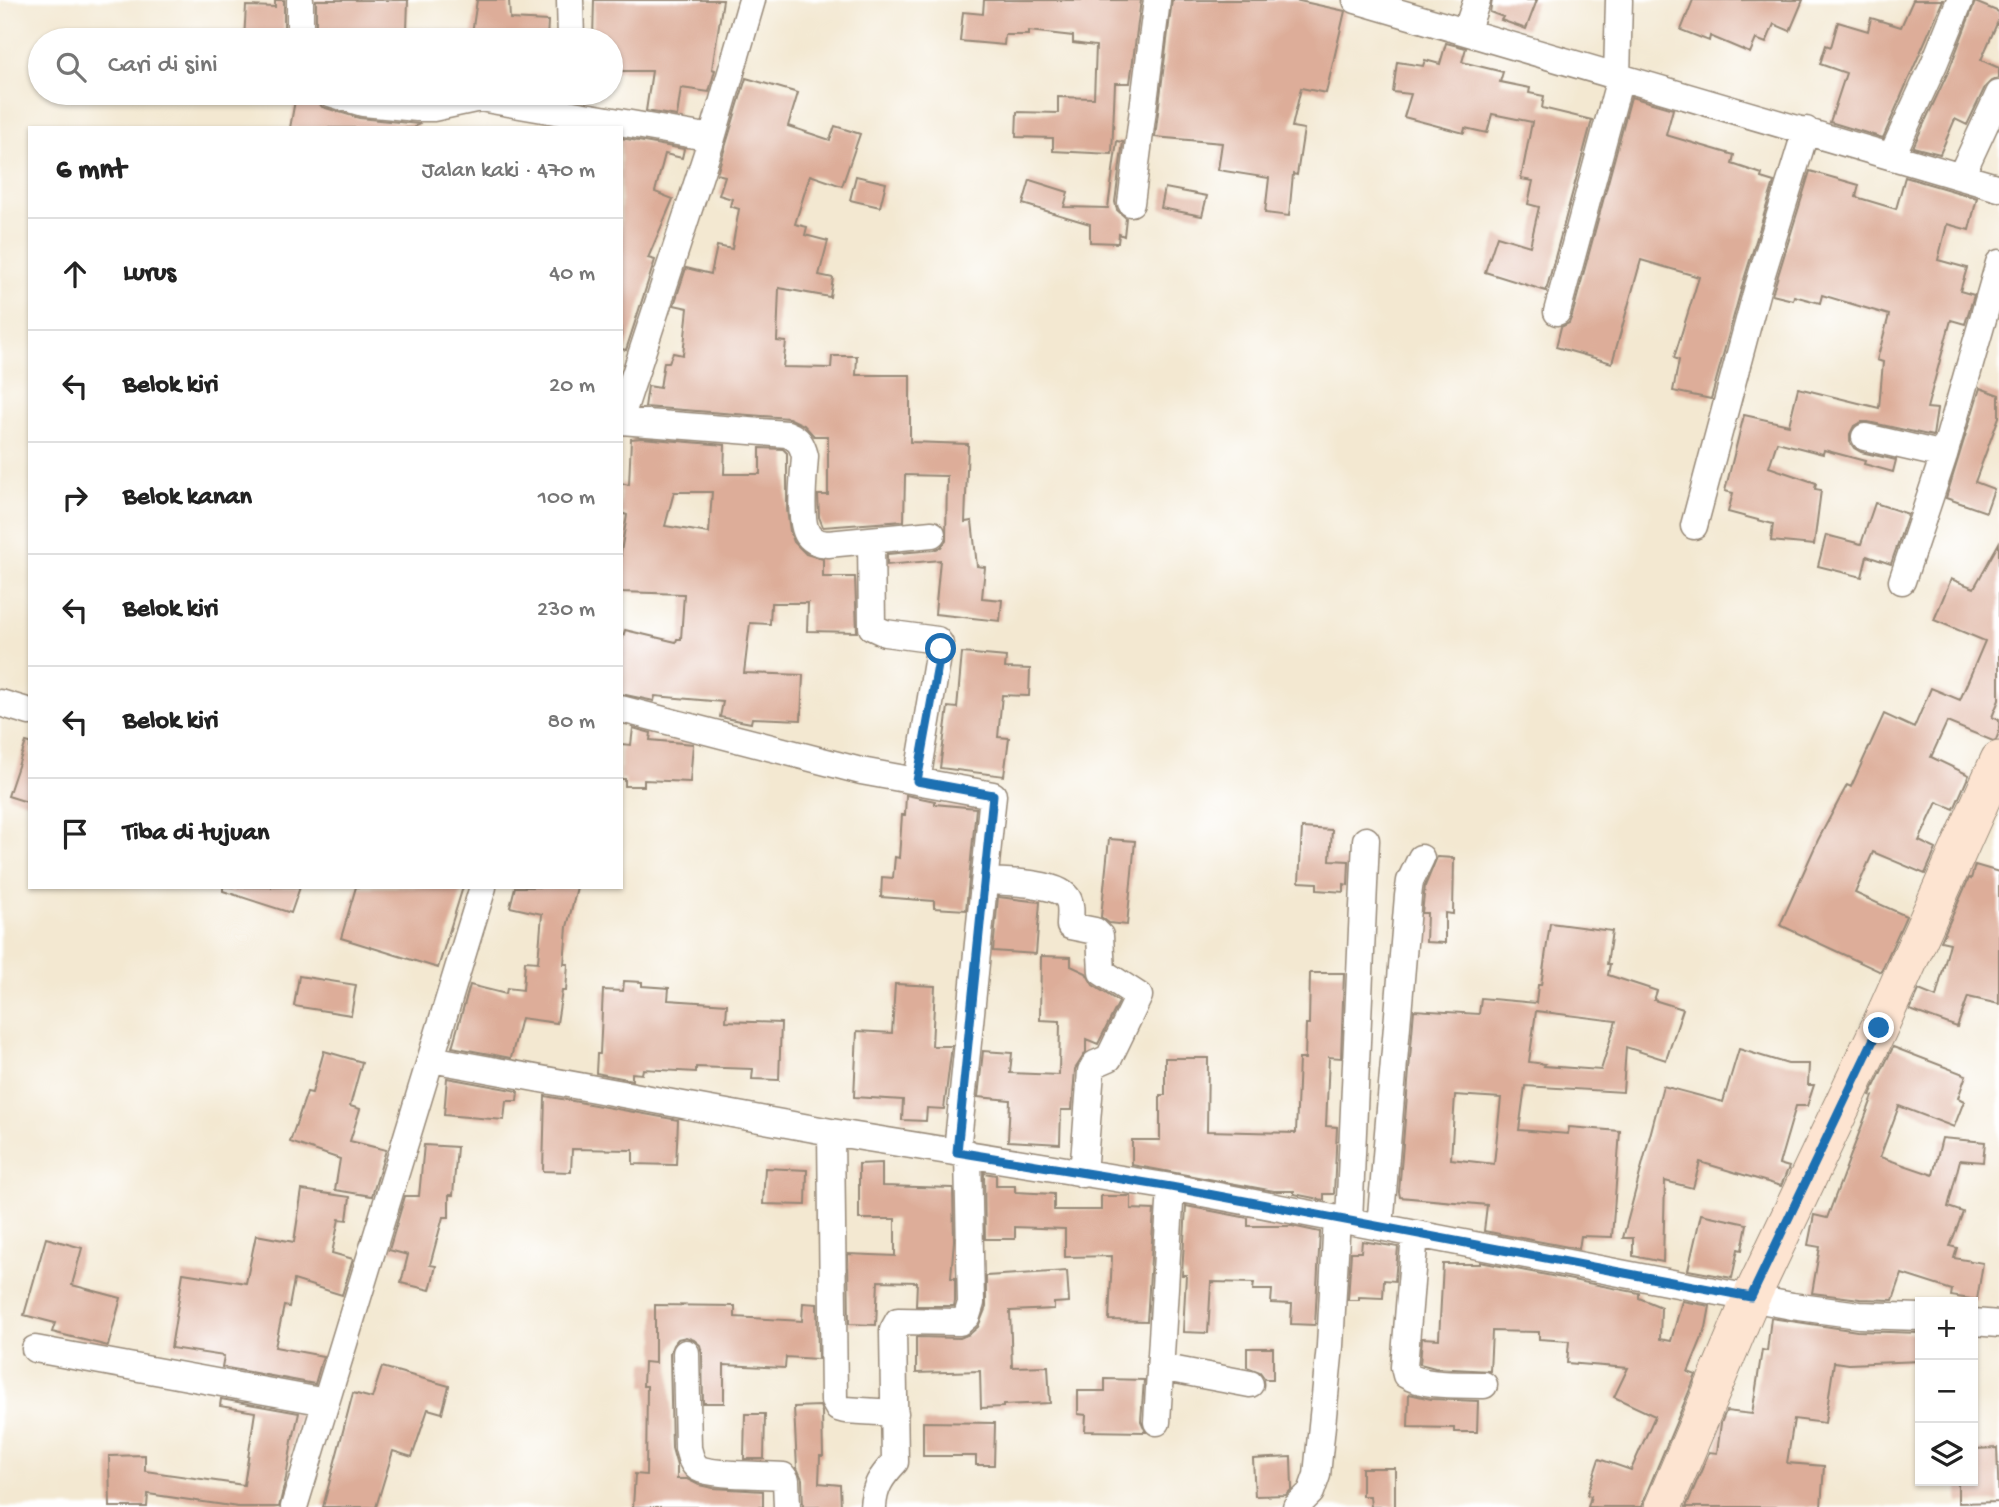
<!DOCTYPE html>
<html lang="id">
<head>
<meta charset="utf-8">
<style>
  :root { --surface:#fff; --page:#f2f2f2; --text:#222; --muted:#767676; --line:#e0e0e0 }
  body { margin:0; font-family:"Gochi Hand",sans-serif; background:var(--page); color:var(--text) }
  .controls { position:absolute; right:21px; bottom:21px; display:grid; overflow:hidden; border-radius:0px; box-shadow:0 2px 5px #0004 }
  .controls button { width:63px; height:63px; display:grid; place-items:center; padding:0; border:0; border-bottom:2px solid var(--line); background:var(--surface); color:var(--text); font:35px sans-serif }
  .stop { position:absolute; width:21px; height:21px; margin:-16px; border:5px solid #1f6fb2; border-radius:50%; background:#fff }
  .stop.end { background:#1f6fb2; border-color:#fff; box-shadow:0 2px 7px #0008 }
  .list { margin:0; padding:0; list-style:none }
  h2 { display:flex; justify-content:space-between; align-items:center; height:91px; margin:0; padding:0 28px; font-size:30px }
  h2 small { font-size:23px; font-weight:400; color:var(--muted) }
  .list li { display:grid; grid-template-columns:46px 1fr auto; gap:21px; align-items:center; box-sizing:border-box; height:112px; padding:0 28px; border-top:2px solid var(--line) }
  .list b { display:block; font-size:26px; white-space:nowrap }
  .list em { font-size:23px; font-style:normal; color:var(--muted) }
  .icon { flex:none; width:38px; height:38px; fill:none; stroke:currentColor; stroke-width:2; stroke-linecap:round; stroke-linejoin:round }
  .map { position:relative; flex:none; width:1999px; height:1507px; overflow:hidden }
  .search { position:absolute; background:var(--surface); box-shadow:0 2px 5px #0004; left:28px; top:28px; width:595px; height:77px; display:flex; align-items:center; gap:18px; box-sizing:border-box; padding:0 24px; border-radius:38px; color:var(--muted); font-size:26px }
  .panel { position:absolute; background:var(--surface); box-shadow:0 2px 5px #0004; left:28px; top:126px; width:595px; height:763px; border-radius:0px }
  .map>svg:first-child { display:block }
  .building { fill:#ddad99; fill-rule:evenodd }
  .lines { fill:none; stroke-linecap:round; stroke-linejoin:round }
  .street-casing { stroke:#978978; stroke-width:29 }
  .secondary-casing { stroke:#978978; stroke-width:39 }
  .street { stroke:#fff; stroke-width:26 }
  .secondary { stroke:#fde4d1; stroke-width:37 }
  .route { stroke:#1f6fb2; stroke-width:9 }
</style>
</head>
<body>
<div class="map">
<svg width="1999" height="1507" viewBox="0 0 1999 1507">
  <rect width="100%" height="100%" fill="#fff"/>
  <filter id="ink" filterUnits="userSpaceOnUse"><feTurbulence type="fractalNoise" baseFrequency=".0143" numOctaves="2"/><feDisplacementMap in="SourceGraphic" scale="14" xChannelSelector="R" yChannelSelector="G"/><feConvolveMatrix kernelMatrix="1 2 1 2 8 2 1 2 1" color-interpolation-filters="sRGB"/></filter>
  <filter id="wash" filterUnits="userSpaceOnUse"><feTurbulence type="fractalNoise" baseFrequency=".00686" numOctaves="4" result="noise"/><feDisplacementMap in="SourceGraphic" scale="28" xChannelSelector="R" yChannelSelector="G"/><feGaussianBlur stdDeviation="1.57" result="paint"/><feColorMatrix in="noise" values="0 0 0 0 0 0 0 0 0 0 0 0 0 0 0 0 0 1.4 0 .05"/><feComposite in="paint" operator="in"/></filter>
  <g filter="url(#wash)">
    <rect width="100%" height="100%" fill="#f3e8d1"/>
    <g id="blocks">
      <!-- building -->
      <path class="building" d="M275,0H284V40H244L246,6L275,7Z
        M316,0H408L407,31H404L403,40H316Z
        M477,0H509L510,19L548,21L547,40H471Z
        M594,0H723L712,69L715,70L709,92L681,88L677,116L646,111L652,71H611V40H593Z
        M984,0H1141L1130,83H1115L1112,154L1053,151V138L1016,137L1017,112L1058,113V97L1094,98L1096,46L1073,43V36L1029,31V35H1005L1004,45L960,41L963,12L983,14Z
        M1172,0H1295L1345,11L1326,93L1301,88L1292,127L1304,129L1297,175L1293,174L1289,216L1265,213L1269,178L1218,170L1222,143L1155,137Z
        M1492,0H1537L1526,29L1501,20L1503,17L1490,12Z
        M1693,0H1803L1790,31L1774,24L1766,43L1756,39L1750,53L1710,36L1709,41L1681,30Z
        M1913,0H1943L1883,138L1830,122L1846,73L1820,64L1826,45L1831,47L1838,22L1868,31L1871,18L1901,27Z
        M1975,2L1999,12V19L1981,60L1999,68V78L1991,81L1985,87L1967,125L1955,119L1940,154L1913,147L1949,70Z
        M1446,43L1466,48L1462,62L1503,72L1500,82L1530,88L1529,93L1544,96L1542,108L1592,120L1546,291L1485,272L1497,236L1530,246L1539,207L1528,204L1533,181L1521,179L1532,122L1492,114L1487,133L1465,128L1464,133L1404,117L1411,94L1393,92L1397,62L1423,66L1425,60L1440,64Z
        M746,78L798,93L788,126L830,140L835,126L860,134L842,186L810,175L795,224L807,227L805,235L828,241L819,275L833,278L830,297L779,288L777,341L786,342L783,367L831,368L832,356H857L856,375H910V442L968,444L965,522L972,521L977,566L985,567L982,598L1002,600L1000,621L935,614L940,560L887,565V554L934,550L941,547L946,541L947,476L905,475L904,521L823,527L819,517L818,495H828V436H814L804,425L789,418L645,407L648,386L660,388L664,362H669L673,353L683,355L688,308L674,305L686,268L711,274L717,246L732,249L739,209L730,206L732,199L719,195L725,176L717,174Z
        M296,95L316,99L322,107L359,118L419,124L414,128H290Z
        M1631,97L1673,109L1666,135L1734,155L1732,164L1762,174L1761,178L1774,182L1742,286L1711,399L1673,391L1679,360L1674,358L1699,277L1641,260L1612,363L1556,347L1561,327L1569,323L1572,316Z
        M621,138L684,149L682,158L665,154L655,192L673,199L648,258L655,260L626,350L621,349Z
        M1117,141L1123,142L1115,202L1117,210L1126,218L1124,236L1119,234L1118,243L1090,242V224L1023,204L1030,180L1068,192L1064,207L1108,208Z
        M1810,171L1859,185L1856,197L1896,209L1905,177L1977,198L1969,230L1947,224L1938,260L1967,268L1960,291L1974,295L1965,324L1951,320L1927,408L1937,409L1933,436L1868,422H1861L1854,426L1850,434V442L1854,448L1861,452L1896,460L1893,472L1864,464L1865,461L1824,450L1823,454L1777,442L1769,467L1816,483L1815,489L1821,490L1814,545L1771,541L1773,524L1728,512L1733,493L1725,491L1744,415L1789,425L1798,388L1879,408L1883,362L1877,360L1889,315L1822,295L1820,303L1794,296L1793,300L1772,295Z
        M856,176L886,183L880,207L850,200Z
        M1165,188L1207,196L1202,216L1161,208Z
        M1980,388L1999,395V417L1975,482L1994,489L1986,512L1946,498Z
        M641,438L725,445L724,474H760V448L783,449L787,453V510L790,531L794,542L806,554L823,559V577H855L857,632L807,631L808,603H771L770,624L750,623L744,673L803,675L801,720L752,718L751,723L720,717L723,702L655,696L654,701L621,694V644L625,630L676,642L677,639H681L684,594L621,592V552L627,515L621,513V483L629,485L631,439ZM674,492H712L709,533L665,526Z
        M1875,503L1908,514L1891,564L1867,556L1862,577L1818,566L1826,535L1861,544Z
        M1999,543V700L1992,717L1999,720V732L1996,740L1993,741L1947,722L1931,757L1969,775L1954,809L1937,802L1919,841L1936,849L1925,874L1873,852L1855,893L1906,916L1881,972L1780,925L1818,840L1847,785L1851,787L1884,714L1914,728L1931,688L1960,700L1985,641L1934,620L1951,579L1974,588Z
        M962,653L1006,657L1005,668L1030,669L1029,696L1002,695L998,737L1009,738L1004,776L940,768L948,707L957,708Z
        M633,728L651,733L650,740L693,744L690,782L644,780V786H625V779H621V744L631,745Z
        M26,742L30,743V803L8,796Z
        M906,795L935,801V804L976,808L966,910L934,908V901L881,897L882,877L893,878L895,857L899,858L902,815H905Z
        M1302,828L1332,830L1330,860L1349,861L1348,885L1344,884V892L1317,890V883L1299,882Z
        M1109,839L1135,841L1127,925L1109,923L1101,917Z
        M1437,857L1454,858L1453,914L1445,913V943L1426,942L1427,913H1422L1425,886Z
        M1975,865L1999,872V1004L1968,997L1957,1027L1910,1010L1919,990L1936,997L1950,943L1941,941L1969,878L1971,879Z
        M223,887H300L291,913L223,891Z
        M356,887H463L438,968L341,938Z
        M515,887H577L567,927L564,964H568L566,991H562L557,1023L521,1018L511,1058L452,1047L470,985L506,994L507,988L523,990L525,961L538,962L542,914L510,907Z
        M998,897L1040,902L1036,954L993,951Z
        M1550,923L1612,931L1607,964H1610L1608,975L1657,991L1654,1000L1683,1009L1666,1060L1626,1047L1623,1092L1525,1086L1519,1130L1568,1134L1569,1127L1620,1131L1612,1237L1581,1236L1579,1249L1484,1231L1487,1205L1400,1197L1399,1192L1414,1010L1479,1014L1481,998L1536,1003L1538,985H1541ZM1536,1011L1616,1021L1601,1070L1544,1066L1545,1064L1529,1062ZM1455,1095L1501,1098L1494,1164L1451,1159Z
        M1041,956L1071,957V966L1086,973L1093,985L1119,1002L1098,1044L1086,1039V1052L1075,1069L1072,1110H1061L1060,1144L1008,1141L1010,1100L978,1097L983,1051L1012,1053L1010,1073L1059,1075L1060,1021L1040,1020Z
        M1310,973H1344L1341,1058L1329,1057L1326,1126L1337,1127L1334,1194H1324V1200L1294,1194V1191H1274L1132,1165V1140H1160V1095H1165V1058H1208L1207,1131L1296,1133L1299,1059H1305L1306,1024H1309Z
        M299,976L356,985L351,1015L294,1006Z
        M624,981L642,982V986L669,988L668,1000L727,1004L726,1021L781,1023L779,1080L752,1079L753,1069L696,1067V1072L643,1069L642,1074L632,1073V1080L596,1073L597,1054H600L603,990L623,991Z
        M895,984L935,986L932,1046H952L944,1109L927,1108L926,1121L902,1120L903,1100L854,1097L857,1031L892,1033Z
        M1893,1047L1966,1075L1958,1098L1964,1101L1954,1127L1899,1106L1880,1157L1933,1175L1942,1138L1985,1142L1983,1162L1960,1160L1948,1207L1963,1212L1950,1246L1957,1248L1954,1258L1983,1263L1977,1300L1951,1296L1952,1290L1902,1274L1893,1300L1860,1299L1812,1293L1820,1247L1808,1245L1814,1215L1827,1218L1873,1096L1870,1095Z
        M1739,1049L1788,1064H1809L1808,1085H1814L1807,1106H1796L1779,1164L1789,1167L1781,1186L1700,1162L1693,1188L1665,1181L1663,1262L1633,1256V1238H1623L1663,1086L1723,1102Z
        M324,1051L362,1062L350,1106L360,1109L350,1141L386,1150L372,1196L335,1190L340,1159L290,1142L307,1092L312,1093Z
        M447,1078L518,1091L517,1101H506L504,1120L444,1115Z
        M545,1096L678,1120L676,1165L633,1164V1150L572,1149L571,1172L543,1171Z
        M424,1145L457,1147L453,1195H449V1217H443L430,1265L436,1266L430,1290L401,1283L408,1255L389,1250L405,1196H419Z
        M882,1163V1186L953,1188L954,1240L951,1278H955V1301L954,1306H916L917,1282L878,1281L876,1325L849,1324L848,1254L895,1256V1219H859V1164Z
        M765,1168L807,1170L806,1205L763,1204Z
        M984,1173L996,1175V1186H1015V1192L1054,1194V1210H1101V1196H1131V1209L1154,1210L1147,1321L1109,1320L1112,1256L1065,1257V1229L1015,1227V1239H985Z
        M302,1190L350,1197L347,1220L339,1219L332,1253L353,1259L342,1295L294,1280L289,1307L284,1306L275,1347L323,1356L315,1384L222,1367L224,1356L171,1348L183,1273L246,1283L256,1235L294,1242Z
        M1186,1206L1248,1218V1226H1292L1320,1232L1315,1325L1291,1324L1292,1304L1271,1303L1272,1290H1253L1254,1283L1211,1282L1208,1333L1183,1332L1186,1275H1182Z
        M1701,1214L1747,1224L1742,1250L1738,1249L1732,1278L1688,1270Z
        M46,1238L82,1248L72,1285L121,1298L108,1346L52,1332L55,1323L24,1315Z
        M1362,1241L1398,1247L1395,1281L1384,1280L1383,1298L1359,1297V1300H1348L1351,1252H1361Z
        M1480,1262L1639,1293V1298L1661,1307L1660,1339L1671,1341L1682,1301L1710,1306L1706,1328L1688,1372L1696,1375L1644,1499L1642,1507H1588L1591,1496L1587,1495L1599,1459L1631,1470L1655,1416L1614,1397L1628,1368L1567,1363L1569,1341L1539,1339V1332L1492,1331L1490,1371L1435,1368L1420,1364L1422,1338L1439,1339L1443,1264H1480Z
        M1067,1271L1069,1302L1054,1303V1309L1010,1311L1012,1367L1048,1366L1050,1403L1003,1405V1407L981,1408L980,1371L916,1373V1337L960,1338L970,1334L978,1327L986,1307V1276Z
        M803,1303L817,1304L818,1359L786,1357L785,1368L724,1365V1403H703L702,1353L700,1345L694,1340L686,1337L678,1339L673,1345L670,1353L672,1448L677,1466V1479H687L699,1485L713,1488L763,1491V1507H633L635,1474L646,1475L647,1386H643L644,1362L655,1363V1305L735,1306V1317L802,1321Z
        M1771,1318L1857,1331L1920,1333V1361L1848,1364L1834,1362L1825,1423L1794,1419L1787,1463L1824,1466L1821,1507H1686L1709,1452L1717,1453L1721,1423L1726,1411L1752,1414L1762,1350L1767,1351Z
        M1247,1348H1273V1379H1265L1260,1372L1247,1367Z
        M382,1367L449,1386L442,1413L428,1409L412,1457L393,1451L376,1507H323L353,1393L372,1398Z
        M1105,1379L1144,1380L1141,1421L1146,1432L1085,1431L1086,1415L1078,1414V1391H1105Z
        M1409,1394L1431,1399L1478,1401L1477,1432H1454V1428L1408,1427Z
        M221,1399L299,1413L294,1435H293L286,1478L279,1507H238L148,1494L147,1507H110L109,1456L145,1455V1471L244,1485L255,1412L220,1406Z
        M820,1406L822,1412L823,1456H820L819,1483L840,1485L841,1507H803L802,1479L797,1468L794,1407Z
        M745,1414H765L764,1459H744Z
        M923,1422L995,1423L994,1465H976V1456H923Z
        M1997,1448L1999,1502L1958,1503V1481H1973V1449Z
        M1291,1457L1292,1489L1286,1495L1255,1496L1253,1459Z
        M1362,1468H1395V1507H1371L1370,1496H1362Z"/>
    </g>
  </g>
  <g filter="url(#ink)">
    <use href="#blocks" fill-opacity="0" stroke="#978978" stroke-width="2"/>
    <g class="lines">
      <!-- street casing -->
      <g class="street-casing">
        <path id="street" d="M570,0L571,40
          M1356,0L1999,188
          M1466,32L1477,0
          M300,40V0
          M1617,77L1619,0
          M330,93L363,103L417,108H433L480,98L712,138
          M1892,155L1934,64L1960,0
          M1961,176L1999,94
          M1131,203L1157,0
          M1557,312L1620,78
          M621,417L712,138L752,0
          M621,421L787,434C799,439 802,444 805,456C804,475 798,520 808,535C813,542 820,543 828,544L932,534
          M1865,437L1944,455
          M1694,526L1757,290L1806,130
          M871,541L872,627L885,633L937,640L940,644L917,781
          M1902,581L1944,455L1999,263
          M0,703L30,712
          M621,709L861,771L993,795L957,1151
          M985,881C1003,882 1060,882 1068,899C1072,906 1070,918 1070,926L1095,931L1100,936L1102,972L1139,996L1109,1058L1095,1064L1091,1071L1083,1174
          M431,1059L831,1132L1171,1187L1792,1306L1859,1315L1920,1317
          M831,1132L834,1401L838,1408L845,1410L895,1413
          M1349,1221L1366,840
          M1380,1227L1408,896L1410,881L1421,858
          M1415,1234L1404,1367L1406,1375C1424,1387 1462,1384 1484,1385
          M1973,1322L1999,1324
          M35,1349L326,1402
          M686,1353L688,1448C690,1455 691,1463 698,1468C712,1476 764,1474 783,1476L786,1480L787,1507
          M1160,1367L1250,1384
          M1157,1422L1171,1187
          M294,1507L483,887
          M873,1507C874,1487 881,1477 895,1462L893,1330L898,1321L960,1322L967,1316L971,1303L968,1153
          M1296,1507L1311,1492L1317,1475L1330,1346L1337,1218"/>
      </g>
      <!-- secondary casing -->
      <g class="secondary-casing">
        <path id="secondary" d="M1663,1507L1751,1298L1879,1028L1999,760"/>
      </g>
      <!-- street -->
      <use href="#street" class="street"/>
      <!-- secondary -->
      <use href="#secondary" class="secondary"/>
    </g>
  </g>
  <g class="lines" filter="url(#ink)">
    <!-- route -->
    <path class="route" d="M941,649L917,781L993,795L957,1152L1171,1187L1751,1297L1879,1028"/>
  </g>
</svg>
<div class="controls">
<button>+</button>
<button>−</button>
<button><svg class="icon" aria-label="layers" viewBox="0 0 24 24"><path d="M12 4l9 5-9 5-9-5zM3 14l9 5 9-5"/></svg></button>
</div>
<div class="stop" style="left:941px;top:649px"></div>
<div class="stop end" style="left:1879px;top:1028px"></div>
<div class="search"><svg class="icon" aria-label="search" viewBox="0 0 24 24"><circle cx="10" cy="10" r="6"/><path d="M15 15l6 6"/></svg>Cari di sini</div>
<section class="panel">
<h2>6 mnt<small>Jalan kaki · 470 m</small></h2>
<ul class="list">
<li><svg class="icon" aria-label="ahead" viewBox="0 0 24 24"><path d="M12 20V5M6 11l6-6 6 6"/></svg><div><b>Lurus</b></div><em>40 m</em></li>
<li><svg class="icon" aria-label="left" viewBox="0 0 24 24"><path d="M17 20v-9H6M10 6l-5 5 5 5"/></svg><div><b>Belok kiri</b></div><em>20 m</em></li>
<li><svg class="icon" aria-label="right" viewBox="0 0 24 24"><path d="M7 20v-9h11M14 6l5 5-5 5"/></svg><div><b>Belok kanan</b></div><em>100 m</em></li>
<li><svg class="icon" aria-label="left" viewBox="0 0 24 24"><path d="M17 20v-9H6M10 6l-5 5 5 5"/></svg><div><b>Belok kiri</b></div><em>230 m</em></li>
<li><svg class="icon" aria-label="left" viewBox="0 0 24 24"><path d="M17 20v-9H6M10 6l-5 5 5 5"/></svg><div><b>Belok kiri</b></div><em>80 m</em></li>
<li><svg class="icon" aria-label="arrive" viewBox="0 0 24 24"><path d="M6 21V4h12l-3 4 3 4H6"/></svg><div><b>Tiba di tujuan</b></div></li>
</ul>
</section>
</div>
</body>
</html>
